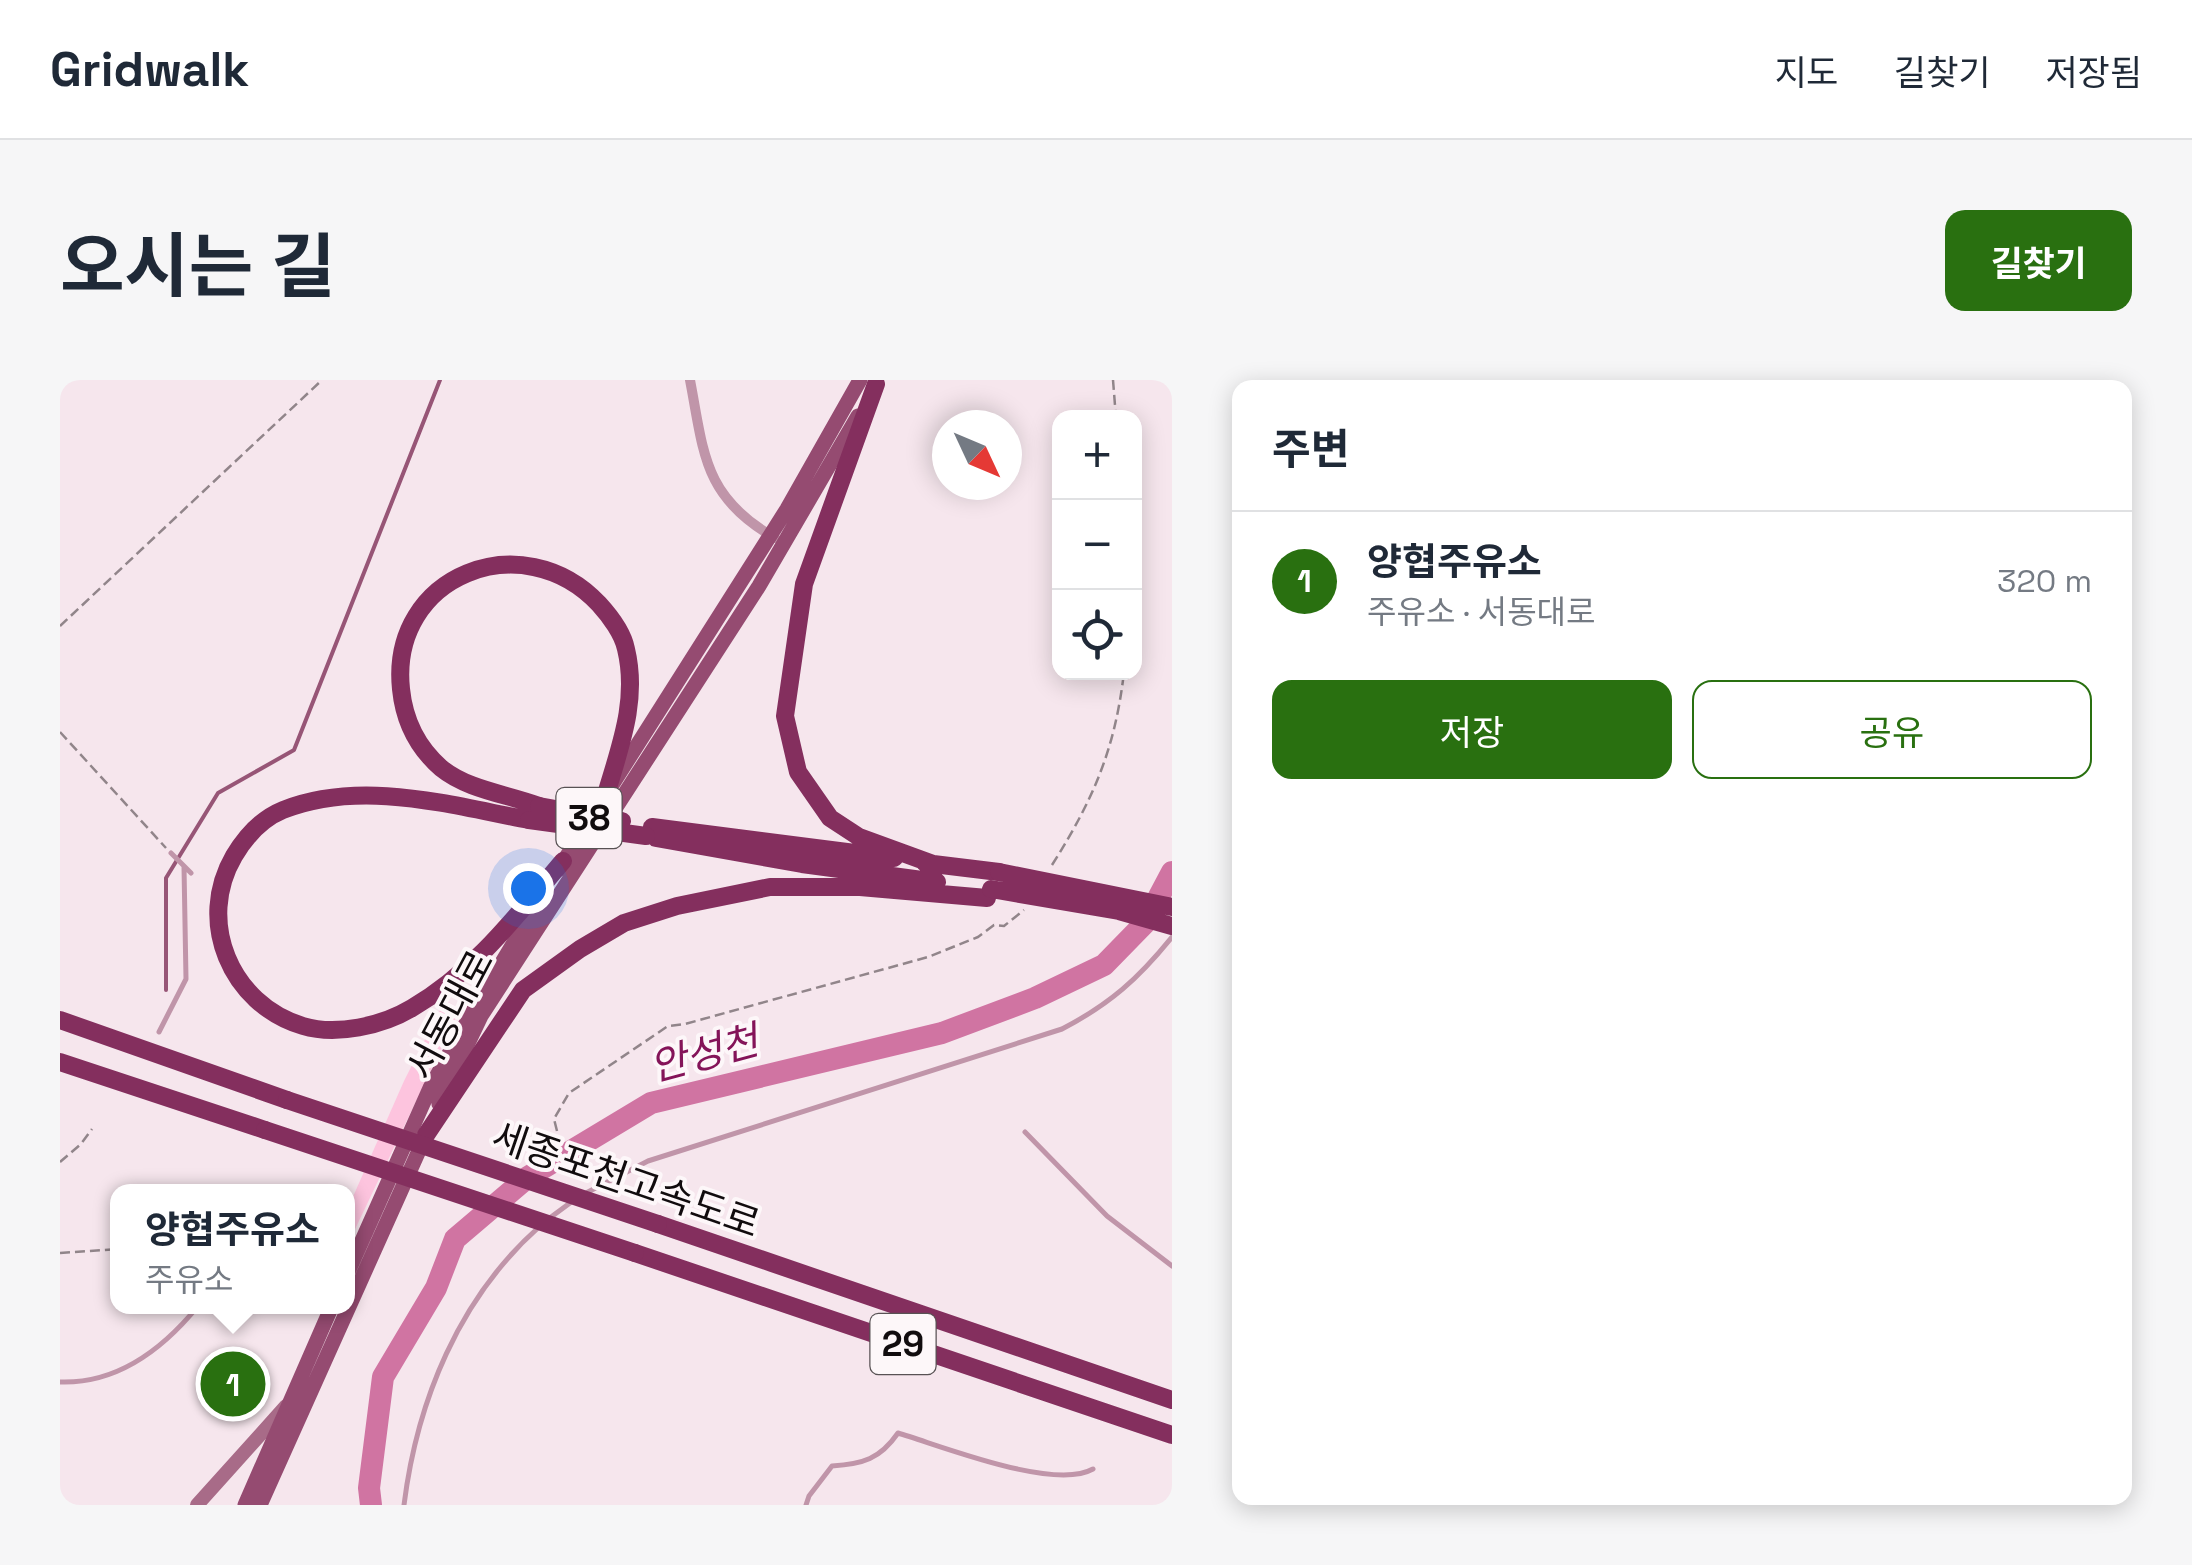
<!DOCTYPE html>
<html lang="ko">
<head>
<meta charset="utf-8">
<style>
  :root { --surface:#fff; --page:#f6f6f7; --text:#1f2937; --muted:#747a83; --line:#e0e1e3; --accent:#297010 }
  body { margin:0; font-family:"Space Grotesk","Noto Sans KR",sans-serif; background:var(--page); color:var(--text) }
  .controls { position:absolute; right:30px; top:30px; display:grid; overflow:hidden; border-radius:20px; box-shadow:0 5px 25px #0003 }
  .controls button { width:90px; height:90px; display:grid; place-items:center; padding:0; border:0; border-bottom:2px solid var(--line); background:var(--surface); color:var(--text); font:50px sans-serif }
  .compass { position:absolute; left:872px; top:30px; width:90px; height:90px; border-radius:50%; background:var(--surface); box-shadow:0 5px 25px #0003; rotate:134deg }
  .you { position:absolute; left:468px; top:508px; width:35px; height:35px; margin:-25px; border:8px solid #fff; border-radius:50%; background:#1a73e8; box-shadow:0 0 0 15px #1a73e833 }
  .badge { display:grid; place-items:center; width:65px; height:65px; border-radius:50%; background:var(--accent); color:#fff; font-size:32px; font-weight:700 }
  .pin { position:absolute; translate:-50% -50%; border:5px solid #fff; box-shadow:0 2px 10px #0006 }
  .popup { position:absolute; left:50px; top:804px; width:245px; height:130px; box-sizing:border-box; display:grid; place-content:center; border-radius:20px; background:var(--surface); filter:drop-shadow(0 2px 8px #0005); font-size:32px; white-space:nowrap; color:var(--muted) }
  .popup b { font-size:38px; color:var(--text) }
  .popup::after { content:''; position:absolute; left:50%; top:100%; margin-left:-20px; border:20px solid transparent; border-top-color:var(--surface) }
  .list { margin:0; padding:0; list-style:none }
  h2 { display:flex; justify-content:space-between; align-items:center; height:130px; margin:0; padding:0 40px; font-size:42px }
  h2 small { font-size:32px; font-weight:400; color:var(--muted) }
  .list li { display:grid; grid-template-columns:65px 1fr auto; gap:30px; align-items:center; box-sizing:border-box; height:140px; padding:0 40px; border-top:2px solid var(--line) }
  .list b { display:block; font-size:38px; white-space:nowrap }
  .list p { margin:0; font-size:32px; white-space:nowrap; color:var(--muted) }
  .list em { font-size:32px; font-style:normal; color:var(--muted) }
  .actions { display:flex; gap:20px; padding:30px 40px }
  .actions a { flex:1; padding:22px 0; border:2px solid var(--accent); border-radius:20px; text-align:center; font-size:35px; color:var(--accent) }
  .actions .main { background:var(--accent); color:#fff }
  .icon { flex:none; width:55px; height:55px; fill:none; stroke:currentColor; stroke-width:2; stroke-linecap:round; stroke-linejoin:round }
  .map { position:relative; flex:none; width:1112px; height:1125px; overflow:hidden; border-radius:20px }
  header { display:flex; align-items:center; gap:60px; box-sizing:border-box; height:140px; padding:0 50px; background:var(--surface); border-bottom:2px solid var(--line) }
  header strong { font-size:48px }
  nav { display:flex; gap:55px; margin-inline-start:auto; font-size:35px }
  .intro { display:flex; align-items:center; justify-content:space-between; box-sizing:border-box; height:240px; padding:0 60px }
  h1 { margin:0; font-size:70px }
  .button { padding:25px 45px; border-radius:20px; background:var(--accent); color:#fff; font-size:35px; font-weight:700 }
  main { display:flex; gap:60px; padding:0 60px }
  aside { flex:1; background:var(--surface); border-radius:20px; box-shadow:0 5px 25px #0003 }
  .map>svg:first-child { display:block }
  .green { fill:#fdc4de }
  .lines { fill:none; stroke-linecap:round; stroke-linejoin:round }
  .stream { stroke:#975576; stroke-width:4 }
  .river { stroke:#d074a2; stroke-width:22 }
  .path { stroke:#91858a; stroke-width:2.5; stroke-dasharray:10 5; stroke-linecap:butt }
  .lane { stroke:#c095a9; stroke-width:5 }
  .street { stroke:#c095a9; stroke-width:10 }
  .secondary { stroke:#a86b88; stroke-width:14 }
  .primary { stroke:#954b71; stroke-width:15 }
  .highway { stroke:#842f5e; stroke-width:18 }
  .highway-bridge { stroke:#842f5e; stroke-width:18 }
  .labels { text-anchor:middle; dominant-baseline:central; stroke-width:8; stroke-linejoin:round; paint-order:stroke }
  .shield { fill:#fdf7f9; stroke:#585254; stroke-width:2.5 }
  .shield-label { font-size:35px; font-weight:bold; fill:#110c0e }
  .street-label { font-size:38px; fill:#110c0e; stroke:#fdf7f9 }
  .water-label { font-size:40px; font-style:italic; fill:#841459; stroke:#fdf7f9 }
</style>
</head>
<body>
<header>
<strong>Gridwalk</strong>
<nav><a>지도</a><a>길찾기</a><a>저장됨</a></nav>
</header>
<div class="intro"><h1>오시는 길</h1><a class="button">길찾기</a></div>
<main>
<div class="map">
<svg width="1112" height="1125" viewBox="0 0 1112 1125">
  <rect width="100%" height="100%" fill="#f6e6ed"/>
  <!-- green -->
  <path class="green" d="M385,620L400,629L288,864V828L344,701Z"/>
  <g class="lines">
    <!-- stream -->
    <path class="stream" d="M106,610V498L158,413L234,370L380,0"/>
    <!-- river -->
    <path class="river" d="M311,1125L309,1108L323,997L376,908L395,859L468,797L591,723L882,653L975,618L1044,585L1085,543L1112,492"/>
    <!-- path -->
    <path class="path" d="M1053,0L1056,38
      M0,246L262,0
      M0,352L106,468
      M992,485C1033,420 1055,370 1064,292
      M497,751L494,739L509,713L608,646L625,644L868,577L918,557L934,545L944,546L964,530
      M0,782L21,764L32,749
      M0,873L58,869"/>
    <!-- lane -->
    <path class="lane" d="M111,473L131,493
      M99,652L126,599L124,487
      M965,752L1047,836L1112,886
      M524,814L588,781L1002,649C1050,624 1078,599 1112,557
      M487,840L514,820
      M0,1002C58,1004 103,969 138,926
      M344,1125C357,1021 399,918 479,847
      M746,1125L749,1116L772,1086C803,1084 820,1079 838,1053C882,1066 994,1111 1033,1089"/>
    <!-- street -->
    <path class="street" d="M630,0C644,73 643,117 715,158"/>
    <!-- secondary -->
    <path class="secondary" d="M137,1125L226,1026"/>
    <!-- primary -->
    <path class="primary" d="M498,490L727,129L800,0
      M379,724L421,636L699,206L798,36
      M288,892L370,708L414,629L483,514
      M185,1125L272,926
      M200,1125L366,755"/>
    <!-- highway -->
    <path class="highway" d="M816,4L744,204L725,336L738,392L770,438L799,457L873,484
      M479,426C447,414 408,410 381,388C357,367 344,339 341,309C329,195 463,143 539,224C550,236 563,254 566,269C578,319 561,364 547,411
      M469,440C389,425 301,399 223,430C201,439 186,456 174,476C136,541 170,624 243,646C276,656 322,646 352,628C414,592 457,535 503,481
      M592,447L834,478
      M596,458L742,484L877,502
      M865,483L939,492
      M0,640L227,720
      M0,682L205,750
      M366,755L463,610L520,569L564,543L617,526L710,507H800L927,518
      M598,844L1112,1020
      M575,873L1112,1055"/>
    <!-- highway-bridge -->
    <path class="highway-bridge" d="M479,426L562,441
      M469,440L586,456
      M939,492L1112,527
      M931,509L1059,531L1112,546
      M227,720L598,844
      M205,750L575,873"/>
  </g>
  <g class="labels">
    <!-- shield labels -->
    <g class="shield">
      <rect x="496.5" y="408" width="65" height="60" rx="8"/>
      <rect x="810.5" y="934" width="65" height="60" rx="8"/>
    </g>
    <g class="shield-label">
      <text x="529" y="438">38</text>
      <text x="843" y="964">29</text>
    </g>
    <!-- street labels -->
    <g class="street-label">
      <text transform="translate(390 635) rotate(-62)">서동대로</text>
      <text transform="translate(566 800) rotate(19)">세종포천고속도로</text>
    </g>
    <!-- water labels -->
    <g class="water-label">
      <text transform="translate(644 674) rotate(-15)">안성천</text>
    </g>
  </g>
</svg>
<div class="controls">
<button>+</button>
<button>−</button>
<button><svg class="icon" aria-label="locate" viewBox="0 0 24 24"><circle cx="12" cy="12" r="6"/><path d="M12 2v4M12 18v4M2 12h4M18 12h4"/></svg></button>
</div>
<svg class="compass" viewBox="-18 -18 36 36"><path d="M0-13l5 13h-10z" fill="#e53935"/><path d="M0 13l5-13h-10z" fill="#747a83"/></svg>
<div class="you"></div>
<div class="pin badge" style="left:173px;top:1004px">1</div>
<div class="popup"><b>양협주유소</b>주유소</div>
</div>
<aside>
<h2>주변<small></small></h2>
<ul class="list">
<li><span class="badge">1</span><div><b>양협주유소</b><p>주유소 · 서동대로</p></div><em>320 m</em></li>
</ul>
<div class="actions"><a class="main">저장</a><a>공유</a></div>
</aside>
</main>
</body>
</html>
